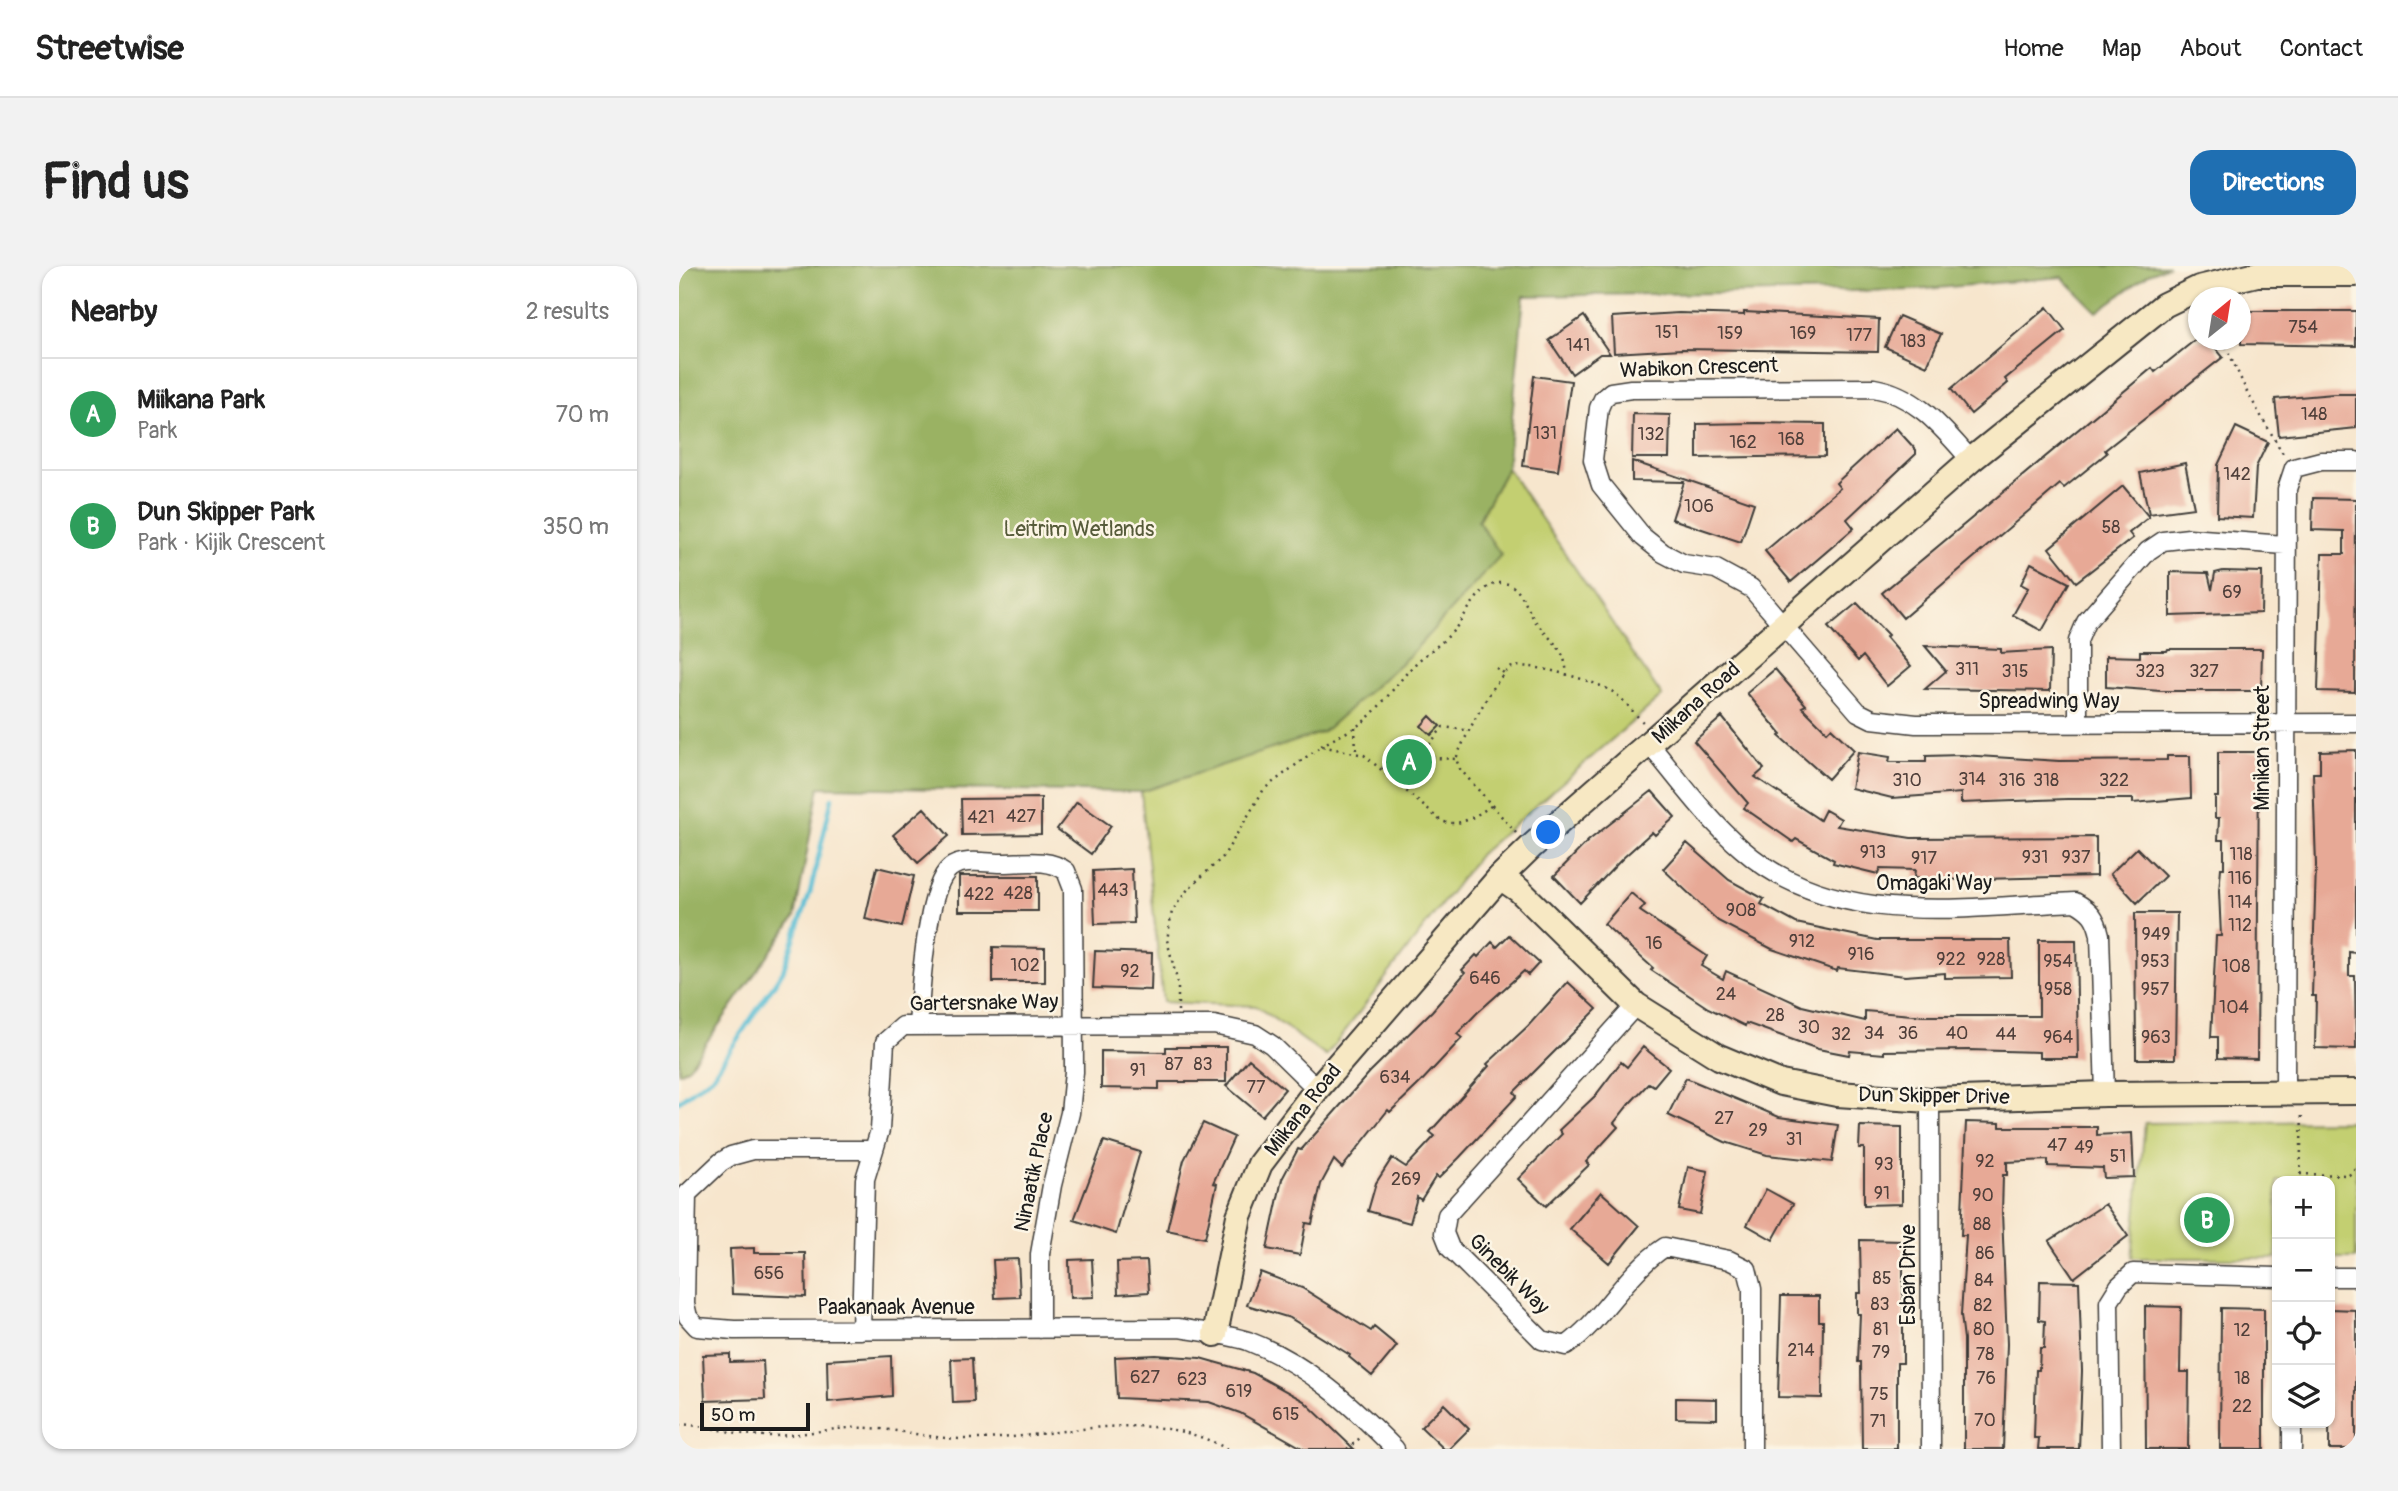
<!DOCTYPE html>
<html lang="en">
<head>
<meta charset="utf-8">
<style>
  :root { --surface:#fff; --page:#f2f2f2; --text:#222; --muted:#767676; --line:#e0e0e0; --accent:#1f6fb2 }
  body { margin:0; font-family:Pangolin,sans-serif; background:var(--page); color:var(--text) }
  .controls { position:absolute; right:21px; bottom:21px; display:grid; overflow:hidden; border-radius:14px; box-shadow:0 2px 5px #0004 }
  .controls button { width:63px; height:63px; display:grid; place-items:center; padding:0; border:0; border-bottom:2px solid var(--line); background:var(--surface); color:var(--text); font:35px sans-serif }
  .compass { position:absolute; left:1509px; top:21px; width:63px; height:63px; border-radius:50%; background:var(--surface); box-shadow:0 2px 5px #0004; rotate:30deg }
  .scale { position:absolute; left:21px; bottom:18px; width:110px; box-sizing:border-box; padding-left:7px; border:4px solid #1c1c1c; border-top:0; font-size:19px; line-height:24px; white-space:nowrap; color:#1c1c1c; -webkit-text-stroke:5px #fcf5e5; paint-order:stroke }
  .you { position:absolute; left:870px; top:567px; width:24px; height:24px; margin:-18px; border:5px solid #fff; border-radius:50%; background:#1a73e8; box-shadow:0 0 0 10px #1a73e833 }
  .badge { display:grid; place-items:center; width:46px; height:46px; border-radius:50%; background:var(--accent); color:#fff; font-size:23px; font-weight:700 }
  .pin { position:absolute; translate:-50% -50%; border:4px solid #fff; box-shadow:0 2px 7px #0006 }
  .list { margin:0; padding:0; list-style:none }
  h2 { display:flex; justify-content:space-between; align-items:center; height:91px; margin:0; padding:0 28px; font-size:30px }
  h2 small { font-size:23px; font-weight:400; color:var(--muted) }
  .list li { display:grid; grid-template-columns:46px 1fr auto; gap:21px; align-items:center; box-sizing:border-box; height:112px; padding:0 28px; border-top:2px solid var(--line) }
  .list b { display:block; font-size:26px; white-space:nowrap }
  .list p { margin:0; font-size:23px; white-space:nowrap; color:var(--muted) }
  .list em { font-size:23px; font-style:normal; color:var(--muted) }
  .icon { flex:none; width:38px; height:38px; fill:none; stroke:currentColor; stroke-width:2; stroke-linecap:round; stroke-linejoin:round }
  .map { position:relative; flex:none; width:1677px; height:1183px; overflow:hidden; border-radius:21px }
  header { display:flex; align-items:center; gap:42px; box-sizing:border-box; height:98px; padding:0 35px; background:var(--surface); border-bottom:2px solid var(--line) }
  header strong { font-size:33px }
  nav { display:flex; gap:38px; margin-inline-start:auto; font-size:24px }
  .intro { display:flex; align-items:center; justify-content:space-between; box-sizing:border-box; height:168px; padding:0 42px }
  h1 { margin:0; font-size:49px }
  .button { padding:18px 32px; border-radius:21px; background:var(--accent); color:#fff; font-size:24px; font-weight:700 }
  main { display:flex; gap:42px; padding:0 42px }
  aside { flex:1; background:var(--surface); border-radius:21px; box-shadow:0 2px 5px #0004 }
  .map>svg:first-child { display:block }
  .green { fill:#c3cf71; stroke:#707646; stroke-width:2 }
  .forest { fill:#9ab263; stroke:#5b6740; stroke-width:2 }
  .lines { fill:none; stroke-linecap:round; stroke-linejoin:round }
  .stream { stroke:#56bdd4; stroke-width:4.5 }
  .building { fill:#e7a996 }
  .street-casing { stroke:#3d3a37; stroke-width:21 }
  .secondary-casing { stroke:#3d3a37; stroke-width:28 }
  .path { stroke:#3d3a37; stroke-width:2.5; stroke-dasharray:2 5; stroke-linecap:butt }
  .street { stroke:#fff; stroke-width:18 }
  .secondary { stroke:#f7e8c3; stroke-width:24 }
  .labels { text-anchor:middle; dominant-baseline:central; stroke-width:5; stroke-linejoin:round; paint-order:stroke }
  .number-label { font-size:18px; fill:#4f3f3a }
  .street-label { font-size:21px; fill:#1c1c1c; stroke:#fcf5e5 }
  .park-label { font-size:21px; fill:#565b3a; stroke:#fcf5e5 }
</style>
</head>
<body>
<header>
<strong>Streetwise</strong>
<nav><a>Home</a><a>Map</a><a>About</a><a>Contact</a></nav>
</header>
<div class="intro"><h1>Find us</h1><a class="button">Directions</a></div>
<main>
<aside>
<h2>Nearby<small>2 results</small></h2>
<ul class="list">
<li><span class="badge" style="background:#2e9e5b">A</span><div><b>Miikana Park</b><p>Park</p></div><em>70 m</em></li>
<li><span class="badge" style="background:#2e9e5b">B</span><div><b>Dun Skipper Park</b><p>Park · Kijik Crescent</p></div><em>350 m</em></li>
</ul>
</aside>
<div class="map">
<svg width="1677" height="1183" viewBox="0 0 1677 1183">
  <rect width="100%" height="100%" fill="#fcf5e5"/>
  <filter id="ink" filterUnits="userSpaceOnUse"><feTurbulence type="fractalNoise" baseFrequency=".0143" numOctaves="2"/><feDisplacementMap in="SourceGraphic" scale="14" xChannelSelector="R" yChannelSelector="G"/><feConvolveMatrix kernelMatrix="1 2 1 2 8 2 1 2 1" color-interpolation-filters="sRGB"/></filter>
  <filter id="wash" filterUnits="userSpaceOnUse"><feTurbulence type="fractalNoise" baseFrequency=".00686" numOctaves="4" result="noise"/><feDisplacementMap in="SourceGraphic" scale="28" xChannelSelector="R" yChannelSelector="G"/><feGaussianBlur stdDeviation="1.57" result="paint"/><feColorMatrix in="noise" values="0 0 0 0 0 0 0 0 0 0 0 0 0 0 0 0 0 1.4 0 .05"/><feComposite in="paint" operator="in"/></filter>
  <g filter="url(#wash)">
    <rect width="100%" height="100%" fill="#f7e6cd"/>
    <!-- green -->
    <path class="green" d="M828,202L983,430L801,588L647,790L577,740L484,736L462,526L644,466L799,255Z
      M1677,855V992H1651V915H1598V992H1453L1466,857Z"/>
    <!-- forest -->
    <path class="forest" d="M0,0H1490L1470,8L1418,46L1383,11L1236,24L845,30L828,202L799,255L822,289L731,389L644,466L462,526L140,521L116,651L10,801L0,807Z"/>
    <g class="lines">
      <!-- stream -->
      <path class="stream" d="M1124,3V0
        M0,835L33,811L104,705L131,627L153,532"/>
    </g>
    <g id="blocks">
      <!-- building -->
      <path class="building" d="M1368,41L1386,64L1326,113L1329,117L1292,148L1272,123Z
        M1562,45H1677V80L1562,78Z
        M1065,46L1200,53L1199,86L1003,83L935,87L933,51L1000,47L1065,49Z
        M905,50L931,88H921L893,108L870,74Z
        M1220,50L1262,68L1248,100L1206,81Z
        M1516,74H1530L1544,91L1426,184L1428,187L1385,222L1381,218L1366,231L1224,352L1203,327L1473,102L1476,106Z
        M855,110L892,115L879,205L844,200Z
        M1655,128H1677V162L1600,170L1596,133Z
        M954,148L991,149L990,192H953Z
        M1078,157L1146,158V190L1018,192V158Z
        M1557,161L1589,176L1577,201L1574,252L1538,250L1539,199Z
        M1217,162L1237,184V188L1168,253L1175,262L1112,316L1086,285L1161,222L1157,217Z
        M953,195L1075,237L1062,276L993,253L1005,216L953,215Z
        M1506,197L1515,242L1470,248L1461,207Z
        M1444,220L1470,251L1450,267L1454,272L1397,316L1370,282Z
        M1634,232L1677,233L1676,426L1639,425L1643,288H1665V265L1633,264Z
        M1352,297L1390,317L1363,365L1334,349L1349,322L1342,318Z
        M1544,305L1583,306L1582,347L1491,350V306L1529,307L1533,324L1536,307Z
        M1178,337L1209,369L1207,371L1232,400L1208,420L1184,390L1179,395L1149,361Z
        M1246,380L1322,383V387L1372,384L1371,425L1246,423L1267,405Z
        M1489,383H1583L1582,425H1482L1427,421V390L1461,391V385H1488Z
        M1096,403L1127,439L1123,441L1148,466L1152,462L1175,484L1149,513L1100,470L1102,468L1068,427Z
        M751,450L761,460L752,469L742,460Z
        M1043,451L1085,503L1076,511L1141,554L1146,544L1162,553L1158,560L1232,572L1417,571V610L1260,614L1235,612L1236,604L1201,603L1199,608L1154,597L1155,594L1117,573L1114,576L1065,542L1069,537L1015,475Z
        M1677,484V687L1670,686V710H1676L1677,783L1636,782L1637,730H1633L1637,599L1634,507H1641V485Z
        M1179,486L1211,491L1210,496H1247V490L1282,489L1380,495L1488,494V490H1511L1512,532L1454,537V533H1388L1282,537V527L1213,532L1172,522Z
        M1539,486H1580L1578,793L1539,792V771H1532L1537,670H1542L1540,625L1542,602H1545V574H1539L1540,552H1536V531H1539Z
        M973,525L996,551L976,569L973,566L944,592L901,637L875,610L909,575Z
        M362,532V568L283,569L282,533Z
        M398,536L432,560L412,588L378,563Z
        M245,542L270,570L239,597L214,569Z
        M1008,577L1050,614L1085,633L1082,638L1117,657L1198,674H1331L1332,711L1266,712V707L1226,710L1159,702L1158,705L1093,683L1039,655L984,603Z
        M1458,582L1486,610L1458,637L1431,608Z
        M198,601L235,610L223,661L186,653Z
        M453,603L455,657L416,658L414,605Z
        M280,610H359V645H280Z
        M952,627L966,639L961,645L1028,690L1022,700L1044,713L1047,705L1123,740L1186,755V745L1245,750H1360V674H1397L1399,792H1360V786L1290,784L1205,785V788L1171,785L1170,789L1139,783L1067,757L1066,760L1029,742L972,704L974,702L925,658Z
        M1456,647H1498L1496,793H1457Z
        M830,669L860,697L849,709L845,705L798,747L778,768L783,772L740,818L711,846L709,844L663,902L655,894L642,918L633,958L627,957L621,989L588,983L603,913L619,883L622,884L691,806L753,745L786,707L783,704L797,689L799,691L813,676L818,681Z
        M314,681L366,682V716H314Z
        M416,685L473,687L472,724L414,722Z
        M889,716L918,743L835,826L838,830L780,892L760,912L757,910L742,934L738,931L731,957L689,945L697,917L713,892L727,901L756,870L751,866L810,800L808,798L849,760Z
        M487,781H547V816H480V823L422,822V785L487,786Z
        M964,781L990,802L975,820L970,817L950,838L935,857L939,861L907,896L910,899L867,940L839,913L883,868L880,864L916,830L942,796L948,801Z
        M570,793L606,823L583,850L547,820Z
        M1007,812L1100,851L1159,859L1153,896L1088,889L1046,876L989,849Z
        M1287,856L1321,857V861H1418V869L1453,867L1455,911L1425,912L1424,902L1369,900V894L1328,896V909H1324L1323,946L1328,1078L1324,1183H1285V1073L1282,1049L1287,969H1282Z
        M524,857L555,871L534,917L538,918L526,972L488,964L505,894Z
        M1181,860L1223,861V938L1185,939V882H1180Z
        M425,875L461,886L437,968L395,954Z
        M1009,901L1029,905L1021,948L1000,944Z
        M1087,923L1114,938L1094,974L1068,959Z
        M922,926L960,960L930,997L891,963Z
        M1426,938L1449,970L1395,1012L1370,975Z
        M1181,974L1224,975V1097H1218V1183H1183L1182,1096H1179L1181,1048H1178V1027H1182Z
        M75,982V987H126L127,1031L53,1028L51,983Z
        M339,993L341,1031L316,1032L314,994Z
        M413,993L415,1031L391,1032L390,994Z
        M468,995L470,1026L439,1028L438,996Z
        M581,1006L623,1022L692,1065L695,1061L718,1080L693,1110L670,1091L671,1089L611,1052L568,1039Z
        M1361,1015L1400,1016L1403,1105L1400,1183H1359L1360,1172H1355L1357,1104H1360L1361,1082H1365L1366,1055L1360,1054Z
        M1102,1030H1140V1055H1144L1143,1132L1099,1131Z
        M1466,1040L1502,1041L1501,1106H1510L1509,1183H1467Z
        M1542,1042L1585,1043V1183H1541Z
        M1651,1043L1677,1044V1183H1650Z
        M51,1088V1096L84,1095L86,1133L26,1135L24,1089Z
        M476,1089L521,1092L574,1107L625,1135L675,1183H625L561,1147L530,1136L438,1132L436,1091Z
        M212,1090L213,1130L149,1136L148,1094Z
        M293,1092L295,1136L274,1137L272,1093Z
        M997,1132L1038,1133V1153L997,1152Z
        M765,1138L790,1163L770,1183H765L742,1161Z"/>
    </g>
  </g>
  <g filter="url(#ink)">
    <use href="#blocks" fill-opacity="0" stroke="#3d3a37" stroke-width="2"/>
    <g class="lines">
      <!-- street casing -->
      <g class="street-casing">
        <path id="street" d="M1292,194C1264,163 1238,129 1195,122L952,123L932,126L924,133L920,142L914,194L922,219L964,271L984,287L1005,298L1037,303L1072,322L1179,446L1193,453L1237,458L1677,457
          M1399,457V375L1407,356L1469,285L1484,275L1510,272L1606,279
          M971,479C1000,514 1028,553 1063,583C1155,664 1284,641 1396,636C1412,645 1417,651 1421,669L1426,828
          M957,739L768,949L765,967L771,982L863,1074L887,1080C925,1053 946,1007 986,981L1050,994L1068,1003L1073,1023V1183
          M239,760C241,729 247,621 271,602C283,592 308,597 324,597C344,597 370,592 387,605L394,623L395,806L391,847L373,919L361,988V1063
          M1606,826L1608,223L1615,202L1642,195H1677
          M1251,834L1252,1183
          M193,884H74L52,890L42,896L8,928L6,1038L9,1051L18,1061L55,1064L500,1062C523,1066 547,1068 569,1075C627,1097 673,1139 716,1183
          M1651,1011H1677
          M182,1064L186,913L201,864L206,776L224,760L535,759L576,768L593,779L638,823
          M1613,1157V1183
          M1432,1183L1430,1036L1440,1020L1454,1007L1598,1011"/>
      </g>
      <!-- secondary casing -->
      <g class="secondary-casing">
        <path id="secondary" d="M821,611L840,624L957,739L1040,791L1102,817L1158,828L1251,834L1426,828L1677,826
          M536,1068L560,950L581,898L638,823L821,611L853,580L1292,194L1485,39L1520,22L1578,8H1677"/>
      </g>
      <!-- path -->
      <path class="path" d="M1544,74L1568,126L1606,191
        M817,402L825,407
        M676,461L677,486
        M642,480C655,472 672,465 684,456C705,438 719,415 738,396C750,385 764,377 775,364C787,350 801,316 823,317C842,317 848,345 857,356C873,378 886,379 888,410
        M746,484L764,461L786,464
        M703,502L746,484L757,492L777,493
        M837,567L781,503L777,493C783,476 817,410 831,402C847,394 919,416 934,426C946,434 954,447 964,456
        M499,745V718L488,674L493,645L509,623L544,591L585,523L642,480L685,489L762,555C781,562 796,550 812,540
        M1621,908L1670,909L1677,901
        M1621,915L1623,845
        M0,1158C32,1160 63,1171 95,1170C127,1169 158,1160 191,1162C223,1164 254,1173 286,1173C374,1175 465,1137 548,1183
        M668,1183L681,1172"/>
      <!-- street -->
      <use href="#street" class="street"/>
      <!-- secondary -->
      <use href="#secondary" class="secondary"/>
    </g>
  </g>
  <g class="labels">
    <!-- number labels -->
    <g class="number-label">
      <text x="1624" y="61">754</text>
      <text x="988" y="66">151</text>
      <text x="1051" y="67">159</text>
      <text x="1124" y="67">169</text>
      <text x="1180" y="69">177</text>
      <text x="1234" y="75">183</text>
      <text x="899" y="79">141</text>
      <text x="1635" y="148">148</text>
      <text x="866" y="167">131</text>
      <text x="972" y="168">132</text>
      <text x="1112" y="173">168</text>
      <text x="1064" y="176">162</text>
      <text x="1558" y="208">142</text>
      <text x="1020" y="240">106</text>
      <text x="1432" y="261">58</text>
      <text x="1553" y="326">69</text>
      <text x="1288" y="403">311</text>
      <text x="1336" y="405">315</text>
      <text x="1471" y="405">323</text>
      <text x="1525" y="405">327</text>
      <text x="1293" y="513">314</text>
      <text x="1228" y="514">310</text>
      <text x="1333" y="514">316</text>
      <text x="1367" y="514">318</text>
      <text x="1435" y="514">322</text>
      <text x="342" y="550">427</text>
      <text x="302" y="551">421</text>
      <text x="1194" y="586">913</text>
      <text x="1562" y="588">118</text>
      <text x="1356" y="591">931</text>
      <text x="1397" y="591">937</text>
      <text x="1245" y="592">917</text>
      <text x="1561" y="612">116</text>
      <text x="434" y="624">443</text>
      <text x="339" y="627">428</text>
      <text x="300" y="628">422</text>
      <text x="1561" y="636">114</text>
      <text x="1062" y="644">908</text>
      <text x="1561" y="659">112</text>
      <text x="1477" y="668">949</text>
      <text x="1123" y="675">912</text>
      <text x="975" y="677">16</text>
      <text x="1182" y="688">916</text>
      <text x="1272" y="693">922</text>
      <text x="1312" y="693">928</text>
      <text x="1379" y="695">954</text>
      <text x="1476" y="695">953</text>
      <text x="346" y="699">102</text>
      <text x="1557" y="700">108</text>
      <text x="451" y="705">92</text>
      <text x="806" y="712">646</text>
      <text x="1379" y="723">958</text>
      <text x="1476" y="723">957</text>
      <text x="1047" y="728">24</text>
      <text x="1555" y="741">104</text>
      <text x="1096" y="749">28</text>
      <text x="1130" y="761">30</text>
      <text x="1195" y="767">34</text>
      <text x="1229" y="767">36</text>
      <text x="1278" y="767">40</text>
      <text x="1162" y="768">32</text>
      <text x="1327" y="768">44</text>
      <text x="1379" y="771">964</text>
      <text x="1477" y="771">963</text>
      <text x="495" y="798">87</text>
      <text x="524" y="798">83</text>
      <text x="459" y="804">91</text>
      <text x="716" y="811">634</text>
      <text x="577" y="821">77</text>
      <text x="1045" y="852">27</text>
      <text x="1079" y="864">29</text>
      <text x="1115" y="873">31</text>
      <text x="1378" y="879">47</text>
      <text x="1405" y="881">49</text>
      <text x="1439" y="890">51</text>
      <text x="1306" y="895">92</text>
      <text x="1205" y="898">93</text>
      <text x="727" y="913">269</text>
      <text x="1203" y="927">91</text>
      <text x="1304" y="929">90</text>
      <text x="1303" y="958">88</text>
      <text x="1306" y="987">86</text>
      <text x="90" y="1007">656</text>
      <text x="1203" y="1012">85</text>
      <text x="1305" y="1014">84</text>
      <text x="1201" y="1038">83</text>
      <text x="1304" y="1039">82</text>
      <text x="1202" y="1063">81</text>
      <text x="1305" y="1063">80</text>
      <text x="1563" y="1064">12</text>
      <text x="1122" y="1084">214</text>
      <text x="1202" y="1086">79</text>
      <text x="1306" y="1088">78</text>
      <text x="466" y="1111">627</text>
      <text x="1307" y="1112">76</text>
      <text x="1563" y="1112">18</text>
      <text x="513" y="1113">623</text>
      <text x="560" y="1125">619</text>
      <text x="1200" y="1128">75</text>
      <text x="1563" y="1140">22</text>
      <text x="607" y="1148">615</text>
      <text x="1306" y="1154">70</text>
      <text x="1199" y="1155">71</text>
    </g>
    <!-- street labels -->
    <g class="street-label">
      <text transform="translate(1020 102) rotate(-2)">Wabikon Crescent</text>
      <text x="1370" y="435">Spreadwing Way</text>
      <text transform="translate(1017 437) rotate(-42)">Miikana Road</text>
      <text transform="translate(1583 482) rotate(-90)">Minikan Street</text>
      <text x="1255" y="617">Omagaki Way</text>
      <text transform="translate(305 737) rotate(-1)">Gartersnake Way</text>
      <text transform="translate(1255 830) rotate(1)">Dun Skipper Drive</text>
      <text transform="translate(624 844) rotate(-52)">Miikana Road</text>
      <text transform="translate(355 906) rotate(-78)">Ninaatik Place</text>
      <text transform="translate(830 1008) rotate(45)">Ginebik Way</text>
      <text transform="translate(1229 1009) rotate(-90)">Esban Drive</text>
      <text x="217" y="1041">Paakanaak Avenue</text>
    </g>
    <!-- park labels -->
    <g class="park-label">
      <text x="400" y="263">Leitrim Wetlands</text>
    </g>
  </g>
</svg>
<div class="controls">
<button>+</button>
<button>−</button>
<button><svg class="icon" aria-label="locate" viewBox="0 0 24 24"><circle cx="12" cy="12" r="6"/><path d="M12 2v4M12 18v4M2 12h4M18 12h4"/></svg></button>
<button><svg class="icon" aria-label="layers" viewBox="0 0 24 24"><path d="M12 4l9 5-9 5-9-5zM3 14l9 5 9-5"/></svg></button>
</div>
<svg class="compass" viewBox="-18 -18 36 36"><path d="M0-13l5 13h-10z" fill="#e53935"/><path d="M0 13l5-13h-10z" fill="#767676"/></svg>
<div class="scale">50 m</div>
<div class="you"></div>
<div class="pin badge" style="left:730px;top:496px;background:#2e9e5b">A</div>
<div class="pin badge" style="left:1528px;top:954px;background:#2e9e5b">B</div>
</div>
</main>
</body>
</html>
